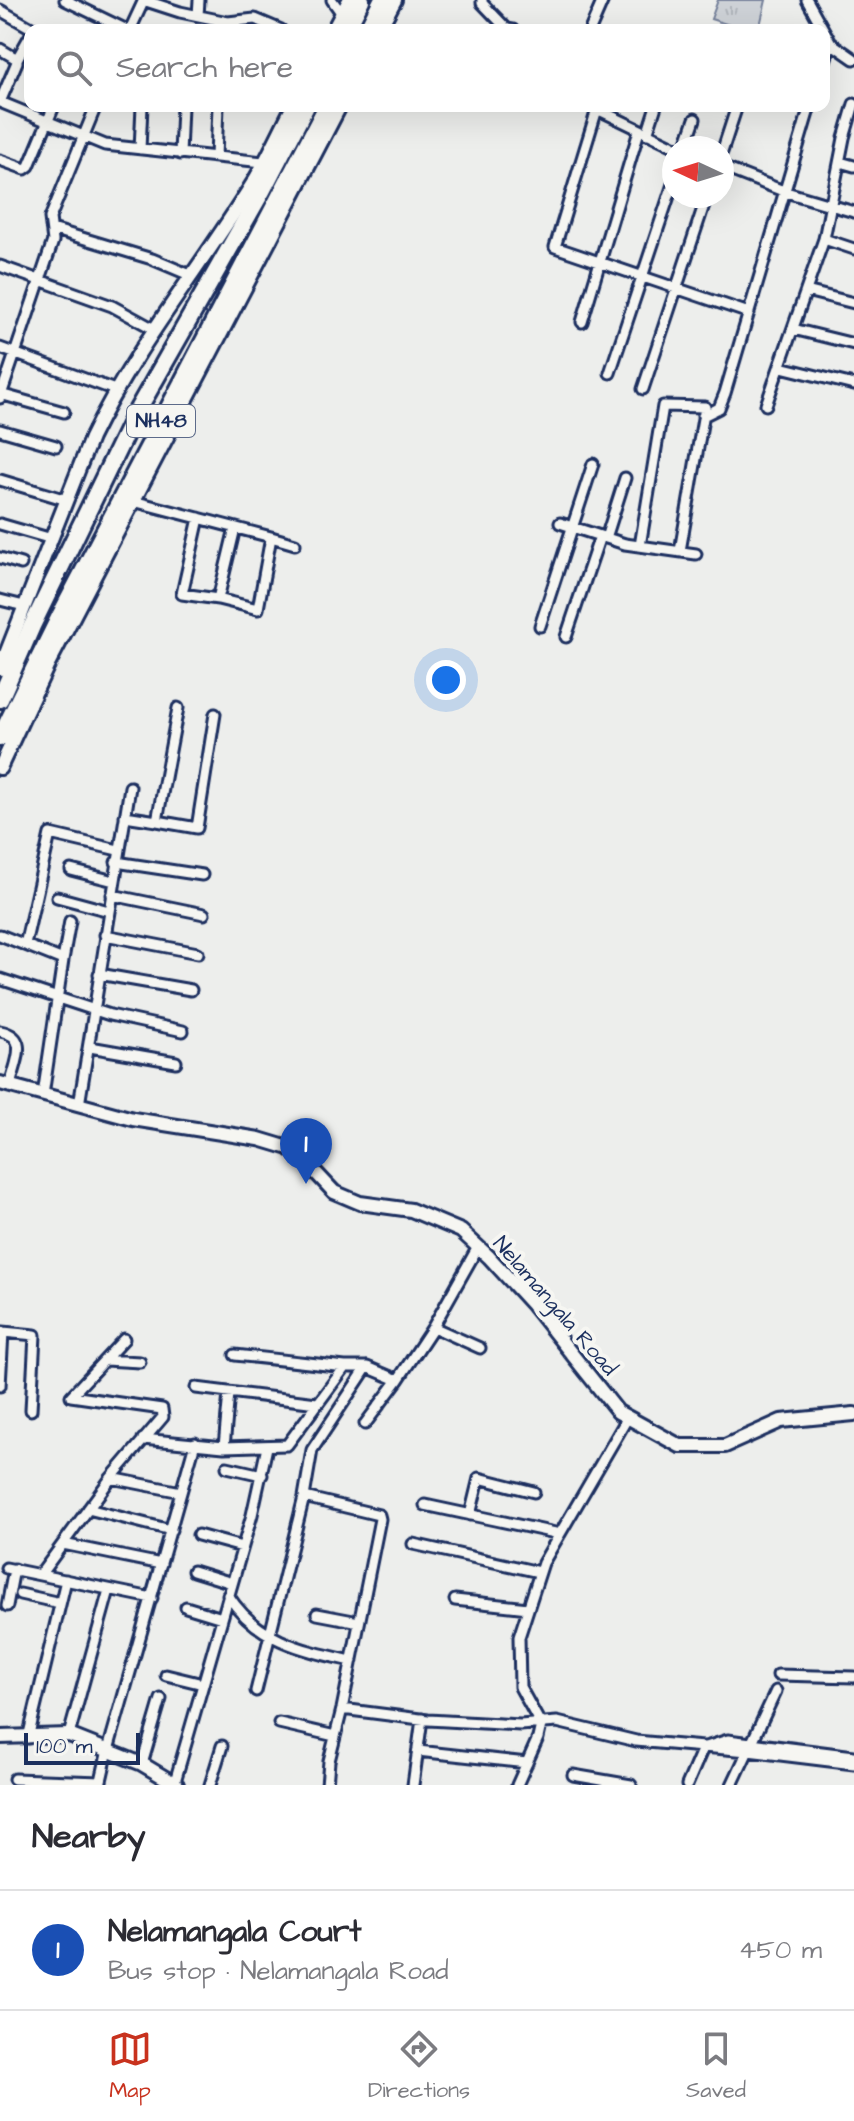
<!DOCTYPE html>
<html lang="en">
<head>
<meta charset="utf-8">
<style>
  :root { --surface:#fff; --page:#f7f7f7; --text:#2b2b33; --muted:#7c7c81; --line:#e1e1e2; --accent:#c8321e }
  body { margin:0; font-family:"Architects Daughter",sans-serif; background:var(--page); color:var(--text) }
  .compass { position:absolute; left:662px; top:136px; width:72px; height:72px; border-radius:50%; background:var(--surface); box-shadow:0 8px 32px #0002; rotate:274deg }
  .scale { position:absolute; left:24px; bottom:20px; width:116px; box-sizing:border-box; padding-left:8px; border:4px solid #1b2f5e; border-top:0; font-size:22px; line-height:28px; white-space:nowrap; color:#1b2f5e; -webkit-text-stroke:6px #f6f6f2; paint-order:stroke }
  .you { position:absolute; left:446px; top:680px; width:28px; height:28px; margin:-20px; border:6px solid #fff; border-radius:50%; background:#1a73e8; box-shadow:0 0 0 12px #1a73e833 }
  .badge { display:grid; place-items:center; width:52px; height:52px; border-radius:50%; background:var(--accent); color:#fff; font-size:26px; font-weight:700 }
  .pin { position:absolute; translate:-50% -66px; filter:drop-shadow(0 2px 4px #0008) }
  .pin::after { content:''; position:absolute; top:42px; width:28px; height:24px; background:inherit; clip-path:polygon(0 0,100% 0,50% 100%) }
  .list { margin:0; padding:0; list-style:none }
  h2 { display:flex; justify-content:space-between; align-items:center; height:104px; margin:0; padding:0 32px; font-size:34px }
  h2 small { font-size:26px; font-weight:400; color:var(--muted) }
  .list li { display:grid; grid-template-columns:52px 1fr auto; gap:24px; align-items:center; box-sizing:border-box; height:120px; padding:0 32px; border-top:2px solid var(--line) }
  .list b { display:block; font-size:30px; white-space:nowrap }
  .list p { margin:0; font-size:26px; white-space:nowrap; color:var(--muted) }
  .list em { font-size:26px; font-style:normal; color:var(--muted) }
  .icon { flex:none; width:44px; height:44px; fill:none; stroke:currentColor; stroke-width:2; stroke-linecap:round; stroke-linejoin:round }
  .map { position:relative; flex:none; width:854px; height:1785px; overflow:hidden }
  .search { position:absolute; background:var(--surface); box-shadow:0 8px 32px #0002; left:24px; right:24px; top:24px; height:88px; display:flex; align-items:center; gap:20px; box-sizing:border-box; padding:0 28px; border-radius:16px; color:var(--muted); font-size:30px }
  .sheet { height:224px; background:var(--surface) }
  nav { display:flex; justify-content:space-around; align-items:center; box-sizing:border-box; height:112px; border-top:2px solid var(--line); background:var(--surface); font-size:22px; color:var(--muted) }
  nav a { display:grid; justify-items:center; gap:4px }
  nav .on { color:var(--accent) }
  .map>svg:first-child { display:block }
  .grass { fill:url(#grass-tufts); stroke:#74809a; stroke-width:2 }
  .lines { fill:none; stroke-linecap:round; stroke-linejoin:round }
  .street-casing { stroke:#1b2f5e; stroke-width:15 }
  .secondary-casing { stroke:#1b2f5e; stroke-width:18 }
  .highway-casing { stroke:#1b2f5e; stroke-width:22 }
  .street { stroke:#f6f6f2; stroke-width:9 }
  .secondary { stroke:#f6f6f2; stroke-width:12 }
  .highway { stroke:#f6f6f2; stroke-width:16 }
  .labels { text-anchor:middle; dominant-baseline:central; stroke-width:8; stroke-linejoin:round; paint-order:stroke }
  .shield { fill:#f6f6f2; stroke:#5d6b8a; stroke-width:2 }
  .shield-label { font-size:20px; font-weight:bold; fill:#1b2f5e }
  .street-label { font-size:22px; fill:#1b2f5e; stroke:#f6f6f2 }
</style>
</head>
<body>
<div class="map">
<svg width="854" height="1785" viewBox="0 0 854 1785">
  <defs>
    <pattern id="grass-tufts" width="24" height="20" patternUnits="userSpaceOnUse" patternTransform="scale(2)"><rect width="24" height="20" fill="#ced2d7"/><path d="M3 7l-1-3M5 7V3M7 7l1-3M15 17l-1-3M17 17v-4M19 17l1-3" fill="none" stroke="#b0b5bb"/></pattern>
  </defs>
  <rect width="100%" height="100%" fill="#edeeec"/>
  <filter id="ink" filterUnits="userSpaceOnUse"><feTurbulence type="fractalNoise" baseFrequency=".0125" numOctaves="2"/><feDisplacementMap in="SourceGraphic" scale="16" xChannelSelector="R" yChannelSelector="G"/><feConvolveMatrix kernelMatrix="1 2 1 2 8 2 1 2 1" color-interpolation-filters="sRGB"/></filter>
  <g filter="url(#ink)">
    <!-- grass -->
    <path class="grass" d="M718,0H766L759,30H745L711,19Z"/>
    <g class="lines">
      <!-- street casing -->
      <g class="street-casing">
        <path id="street" d="M65,0L127,30
          M143,0L180,12L228,22L255,19L281,30
          M332,0L342,14
          M482,0V3L507,29L513,30
          M807,0L831,43L854,59
          M0,10L35,30
          M198,16L199,0
          M130,30L144,0
          M590,30L603,0
          M0,49L17,59V62L0,102
          M17,59L30,36
          M824,64L831,43
          M0,102L105,145L263,162
          M598,106L555,247L749,313
          M597,109L678,148
          M647,134L656,106
          M685,148L695,119
          M140,149L142,106
          M722,152L737,106
          M180,154L182,106
          M216,157L218,106
          M0,160L25,169L29,166L54,106
          M840,162L854,166
          M722,167L786,192L854,212
          M52,229L152,259L190,275
          M824,239L854,249
          M0,266L112,306L154,329
          M806,291L854,303
          M582,322L639,131
          M793,329L854,344
          M0,348L115,390
          M781,367L854,385
          M610,373L674,181
          M643,389L707,196
          M0,394L64,412
          M0,398L53,241L50,218L96,106
          M766,405L824,239L844,138L854,104
          M703,416L719,408L725,393L810,106
          M0,430L56,446
          M0,480L67,500
          M133,501L271,537L258,609L218,599L235,528
          M199,518L182,594L218,599
          M560,523L625,544L696,554
          M0,524L52,539
          M271,537L295,544
          M606,538L625,478
          M640,546L663,406L705,407L680,551
          M0,558L21,564
          M0,600L24,606
          M540,626L593,464
          M566,637L600,536
          M125,816L157,821L178,708
          M157,821L197,828L215,714
          M116,862L202,875
          M71,870L114,881
          M112,895L204,914
          M57,897L109,911
          M0,935L63,960L70,921
          M105,935L198,953
          M25,945L50,834L118,850
          M99,974L191,990
          M0,979L110,1015L183,1031
          M0,1031C31,1037 15,1062 10,1086
          M90,1047L176,1062
          M43,1095L63,960
          M79,1105L130,787
          M433,1327L480,1348
          M0,1332H3L0,1386
          M3,1332L35,1335L31,1410
          M235,1355L345,1367
          M105,1360L140,1362
          M196,1388L317,1403
          M365,1424L398,1380L433,1327L478,1247
          M143,1439L224,1447L287,1445L345,1367H367L398,1380
          M224,1447L229,1393
          M227,1467L262,1475
          M111,1478L181,1492
          M304,1497L379,1515L380,1519L342,1709L329,1761L327,1785
          M425,1505L560,1534
          M88,1509L171,1530
          M470,1515L479,1478L534,1492
          M198,1535L242,1547
          M63,1544L161,1564
          M413,1544L539,1572
          M6,1568L152,1598
          M193,1571L232,1583
          M40,1575L111,1478L163,1417L162,1409L71,1396L124,1339
          M20,1594L60,1603
          M228,1595C257,1641 302,1650 352,1661
          M455,1600L528,1608
          M7,1606L14,1569
          M186,1607L222,1618
          M317,1614L359,1622
          M166,1675L203,1684
          M778,1675L854,1677
          M256,1691L304,1497L312,1450L367,1367
          M342,1709L428,1720L520,1725L557,1722L636,1741L748,1751L854,1764
          M279,1723L335,1736
          M69,1735L109,1590
          M28,1738L66,1580
          M418,1751L527,1763
          M142,1764L161,1699
          M573,1775L631,1785
          M14,1779L101,1782
          M100,1785L108,1750L195,1443
          M174,1785L252,1515L267,1447
          M210,1785L222,1746
          M413,1785L422,1719
          M517,1785L538,1738L541,1725L520,1687L519,1637L543,1563L628,1417
          M687,1785L703,1748L728,1740L854,1756
          M732,1785L776,1691"/>
      </g>
      <!-- secondary casing -->
      <g class="secondary-casing">
        <path id="secondary" d="M333,30L349,0
          M379,30L395,0
          M0,669L91,438C135,347 200,269 253,183C268,158 280,131 293,106
          M0,768L47,667L340,106
          M0,1083L133,1119L259,1139L289,1148L304,1160L334,1192L360,1203L411,1210L461,1231L489,1257L532,1304L618,1412L680,1446H725L781,1421L854,1414
          M0,1737L69,1735L142,1764L177,1785"/>
      </g>
      <!-- highway casing -->
      <g class="highway-casing">
        <path id="highway" d="M346,30L361,0
          M367,30L382,0
          M0,699L32,626L133,418L262,191L306,106
          M0,738L59,618L327,106"/>
      </g>
      <!-- street -->
      <use href="#street" class="street"/>
      <!-- secondary -->
      <use href="#secondary" class="secondary"/>
      <!-- highway -->
      <use href="#highway" class="highway"/>
    </g>
  </g>
  <g class="labels">
    <!-- shield labels -->
    <rect class="shield" x="127" y="405" width="68" height="32" rx="6"/>
    <g class="shield-label">
      <text x="161" y="421">NH48</text>
    </g>
    <!-- street labels -->
    <g class="street-label">
      <text transform="translate(555 1306) rotate(49)">Nelamangala Road</text>
    </g>
  </g>
</svg>
<svg class="compass" viewBox="-18 -18 36 36"><path d="M0-13l5 13h-10z" fill="#e53935"/><path d="M0 13l5-13h-10z" fill="#7c7c81"/></svg>
<div class="scale">100 m</div>
<div class="you"></div>
<div class="pin badge" style="left:306px;top:1184px;background:#1a4fb4">1</div>
<div class="search"><svg class="icon" aria-label="search" viewBox="0 0 24 24"><circle cx="10" cy="10" r="6"/><path d="M15 15l6 6"/></svg>Search here</div>
</div>
<section class="sheet">
<h2>Nearby<small></small></h2>
<ul class="list">
<li><span class="badge" style="background:#1a4fb4">1</span><div><b>Nelamangala Court</b><p>Bus stop · Nelamangala Road</p></div><em>450 m</em></li>
</ul>
</section>
<nav>
<a class="on"><svg class="icon" aria-label="map" viewBox="0 0 24 24"><path d="M3 6l6-2 6 2 6-2v14l-6 2-6-2-6 2zM9 4v14M15 6v14"/></svg>Map</a>
<a><svg class="icon" aria-label="directions" viewBox="0 0 24 24"><path d="M12 3l9 9-9 9-9-9zM9 14v-3h6M13 9l2 2-2 2"/></svg>Directions</a>
<a><svg class="icon" aria-label="saved" viewBox="0 0 24 24"><path d="M7 4h10v16l-5-4-5 4z"/></svg>Saved</a>
</nav>
</body>
</html>
